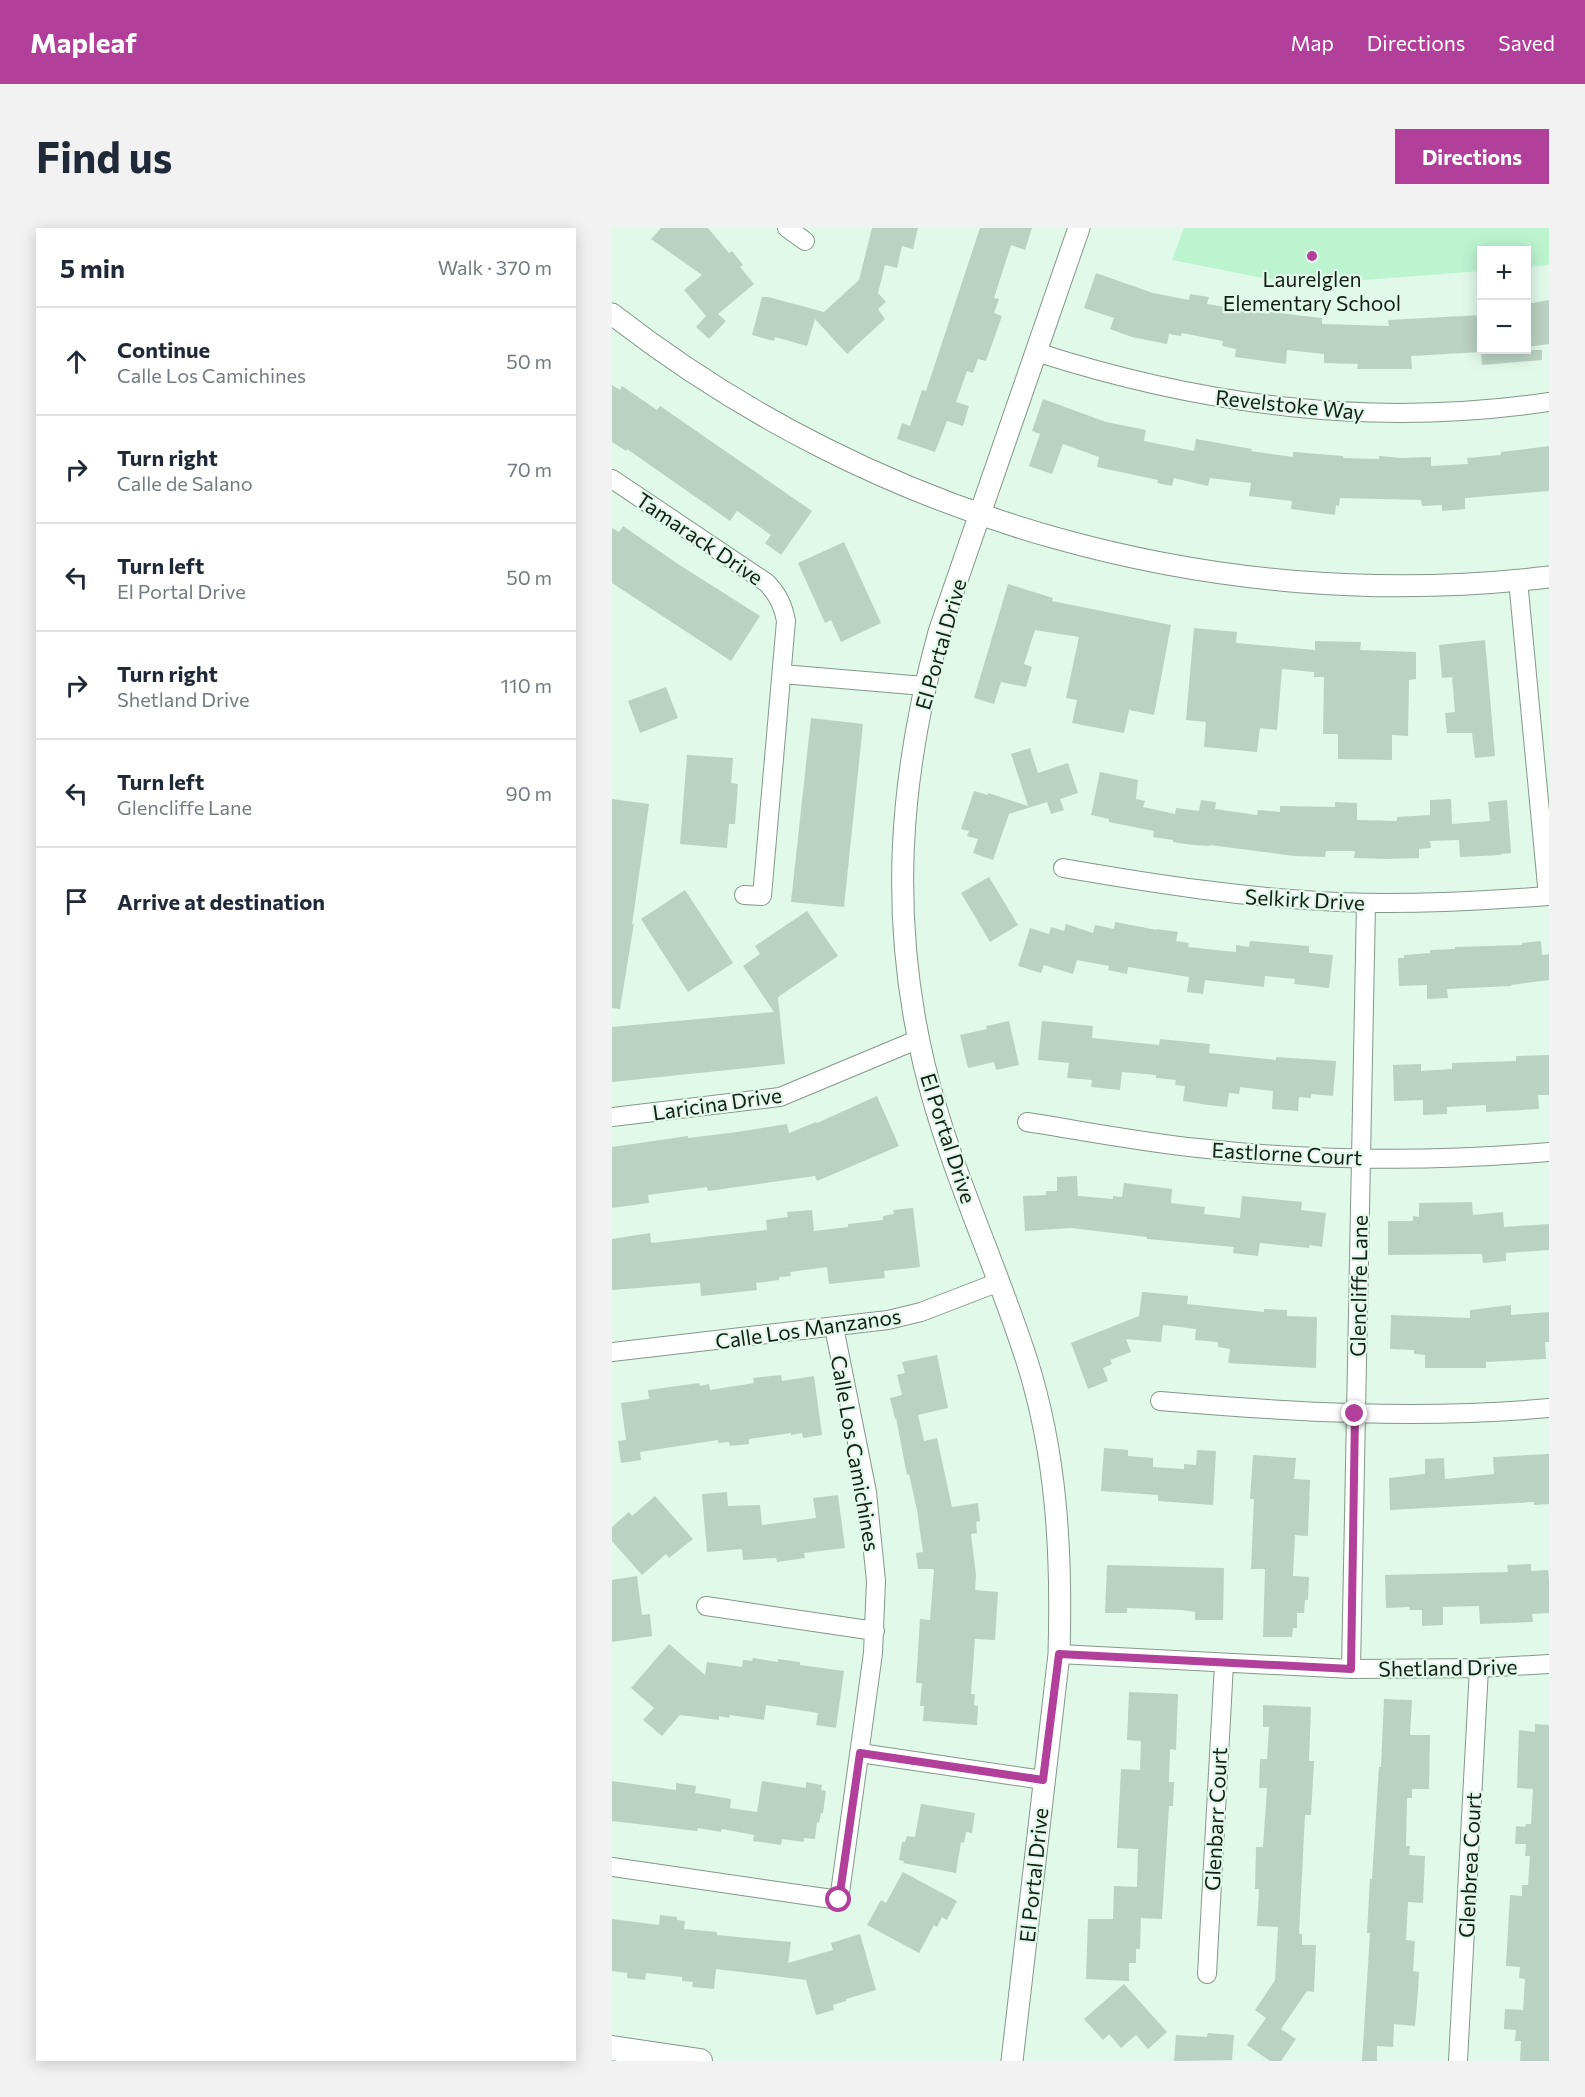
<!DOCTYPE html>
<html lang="en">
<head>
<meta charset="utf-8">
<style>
  :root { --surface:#fff; --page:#f2f2f3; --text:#1f2937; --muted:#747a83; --line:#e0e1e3; --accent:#b2409b }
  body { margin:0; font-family:Commissioner,sans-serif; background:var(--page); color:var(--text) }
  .controls { position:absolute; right:18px; top:18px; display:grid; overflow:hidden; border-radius:0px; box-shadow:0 3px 15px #0003 }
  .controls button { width:54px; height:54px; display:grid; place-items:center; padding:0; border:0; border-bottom:2px solid var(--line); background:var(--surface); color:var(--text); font:30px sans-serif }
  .stop { position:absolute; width:18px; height:18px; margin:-14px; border:4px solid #b2409b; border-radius:50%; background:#fff }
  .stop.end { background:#b2409b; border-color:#fff; box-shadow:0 2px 6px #0008 }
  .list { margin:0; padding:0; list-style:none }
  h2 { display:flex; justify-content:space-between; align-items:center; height:78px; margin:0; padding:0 24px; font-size:26px }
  h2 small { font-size:20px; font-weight:400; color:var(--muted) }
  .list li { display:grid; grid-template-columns:39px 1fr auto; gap:18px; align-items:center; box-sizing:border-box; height:108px; padding:0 24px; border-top:2px solid var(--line) }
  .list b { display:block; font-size:22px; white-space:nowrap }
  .list p { margin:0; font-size:20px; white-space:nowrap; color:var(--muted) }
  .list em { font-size:20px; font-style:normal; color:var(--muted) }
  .icon { flex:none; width:33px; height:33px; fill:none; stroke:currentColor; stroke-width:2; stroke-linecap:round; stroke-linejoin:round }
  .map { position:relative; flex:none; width:937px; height:1833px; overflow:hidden; border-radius:0px }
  header { display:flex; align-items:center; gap:36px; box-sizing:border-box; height:84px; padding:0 30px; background:var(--accent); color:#fff }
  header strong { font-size:28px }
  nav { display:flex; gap:33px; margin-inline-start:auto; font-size:21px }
  .intro { display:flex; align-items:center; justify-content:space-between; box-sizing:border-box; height:144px; padding:0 36px }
  h1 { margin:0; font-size:42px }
  .button { padding:15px 27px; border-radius:0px; background:var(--accent); color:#fff; font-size:21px; font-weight:700 }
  main { display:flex; gap:36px; padding:0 36px }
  aside { flex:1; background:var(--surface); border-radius:0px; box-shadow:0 3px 15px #0003 }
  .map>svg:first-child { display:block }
  .pitch { fill:#bcf4d0 }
  .building { fill:#bad2c2 }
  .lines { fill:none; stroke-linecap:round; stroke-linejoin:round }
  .minor-casing { stroke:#829889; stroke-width:20 }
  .tertiary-casing { stroke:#829889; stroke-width:23 }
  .secondary-casing { stroke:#829889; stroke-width:26 }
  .minor { stroke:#fff; stroke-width:18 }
  .tertiary { stroke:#fff; stroke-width:21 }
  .secondary { stroke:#fff; stroke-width:24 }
  .route { stroke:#b2409b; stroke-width:8 }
  .poi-dot { fill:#b2409b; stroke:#e0f9e9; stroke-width:2 }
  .labels { text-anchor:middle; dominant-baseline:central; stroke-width:4.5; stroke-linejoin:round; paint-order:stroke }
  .poi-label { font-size:21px; fill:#141d17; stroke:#e0f9e9 }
  .street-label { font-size:21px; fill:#141d17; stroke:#e0f9e9 }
</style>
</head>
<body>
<header>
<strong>Mapleaf</strong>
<nav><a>Map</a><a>Directions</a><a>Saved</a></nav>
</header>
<div class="intro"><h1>Find us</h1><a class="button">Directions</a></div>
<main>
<aside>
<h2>5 min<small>Walk · 370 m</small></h2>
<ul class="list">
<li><svg class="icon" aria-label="ahead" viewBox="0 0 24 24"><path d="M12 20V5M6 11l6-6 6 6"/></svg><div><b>Continue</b><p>Calle Los Camichines</p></div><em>50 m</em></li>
<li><svg class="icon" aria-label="right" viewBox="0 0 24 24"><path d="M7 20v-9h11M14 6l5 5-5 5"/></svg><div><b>Turn right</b><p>Calle de Salano</p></div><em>70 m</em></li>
<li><svg class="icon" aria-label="left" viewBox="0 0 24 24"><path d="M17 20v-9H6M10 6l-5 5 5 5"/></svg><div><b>Turn left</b><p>El Portal Drive</p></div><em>50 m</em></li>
<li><svg class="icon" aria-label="right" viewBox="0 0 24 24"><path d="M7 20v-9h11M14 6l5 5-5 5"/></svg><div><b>Turn right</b><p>Shetland Drive</p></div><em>110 m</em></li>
<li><svg class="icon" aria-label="left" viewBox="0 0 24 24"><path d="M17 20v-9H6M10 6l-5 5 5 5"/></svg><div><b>Turn left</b><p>Glencliffe Lane</p></div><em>90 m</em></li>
<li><svg class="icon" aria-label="arrive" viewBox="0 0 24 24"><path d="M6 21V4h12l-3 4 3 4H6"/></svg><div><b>Arrive at destination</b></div></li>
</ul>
</aside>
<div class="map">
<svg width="937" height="1833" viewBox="0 0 937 1833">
  <rect width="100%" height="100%" fill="#e0f9e9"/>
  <!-- pitch -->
  <path class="pitch" d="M572,0H937V37L915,39V22H870L869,43L687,57L560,32Z"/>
  <!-- building -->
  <path class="building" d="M49,0H96L117,25L120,23L131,37L128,39L142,56L106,86L114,93L97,111L84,99L94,88L72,62L90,47L39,11Z
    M260,0H306L301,21L290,18L285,40L273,37L266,65L274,74L266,81L273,91L235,126L203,91L195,118L163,109L162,113L140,107L150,69H156L212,84L247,52Z
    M368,0H420L413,22L399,17L382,70L387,71L382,85L390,88L374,133L366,131L361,145L355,143L344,174L357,178L351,198L335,193L323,224L285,211L290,195L298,198L310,162L314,163Z
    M484,45L541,65L577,72L578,66L597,69L595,76L656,86L657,84L710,90V96L777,98L776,92L870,87V122H930V132L870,137L869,124L799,128L800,141H745L746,136L712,135V126L675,122L674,136L623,129L624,121L610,118L611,113L570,105L569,108L557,106L555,116L520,109L498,101L502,90L472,80Z
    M937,72V116L915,119V76Z
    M0,157L8,162L10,158L45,182L48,178L200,283L169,327L153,315L159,307L125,283L118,293L15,221L14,223L0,214Z
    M431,171L494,194L534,202L532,213L582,223L584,211L640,221L639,223L681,229V224L731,228V230L767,231V228L790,230L819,229V238L856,236L855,230L889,227V224L937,218V263L853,270V281L830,283V277L810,278L809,272L728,270L727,278L724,277L723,287L679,281L680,273L637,268L639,255L598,250L596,258L562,250L560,258L545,255L546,252L485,239L487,229L451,216L440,246L417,238L428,206L420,203Z
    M11,298L66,336L148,388L119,433L0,355V300L7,304Z
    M232,314L269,395L229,414L219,392L213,395L186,335Z
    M396,356L441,370L440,373L559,397L542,487L517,482L512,505L460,495L465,472L454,470L467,409L423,402L412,436L420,439L414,459L389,454L382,476L362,470Z
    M582,400L625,404L624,415L703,422V413L749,414L748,422L804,424V451L797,452L796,508L780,507V532L726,531V506H711L712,449H702V444L670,441L665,502L648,500L645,524L592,519L594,494L574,492Z
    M873,412L883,528L863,530L860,505H835L833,485L843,484L840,449L830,450L827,417Z
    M54,459L66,490L28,505L16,473Z
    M199,490L251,496L232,679L179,674Z
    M418,520L426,545L456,535L466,565L448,571L452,582L439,586L435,574L397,586L381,632L361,625L366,611L355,608L357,603L349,601L362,563L376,567V565L416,578L399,526Z
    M75,527L121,530L119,555L126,556L123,596H117L115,620L68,616Z
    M488,544L526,552L524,571L533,573L531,579L563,586L564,580L587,583L589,572L604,574L603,581L645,587L646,582L668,584V578L723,579V574L745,575V592L785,593V589L818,587V572L839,571L840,596L878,593L876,574L895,572L899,625L889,626V627L848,629L847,612L818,613L819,620L807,621V630L775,631L742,630L743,623H714L713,629L682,628L598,617V618L581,617L561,614V612L541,609L542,603L497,594V591L479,587Z
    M0,571L37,576L20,697L22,695L8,781L0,780Z
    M377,649L406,697L378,714L349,665Z
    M73,662L121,735L76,764L29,691Z
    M195,683L226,728L166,769L173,836L0,854V799L162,784L131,738L148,726L143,718Z
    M503,694L545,702V701L566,704L564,713L577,715L576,719L624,724V717L637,719L638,713L697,718V725L721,727L717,760L682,756L683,751L653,748L652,759L593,752L591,766L575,764L577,749L516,739L515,746L496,742L497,738L465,732L461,746L432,737L429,745L406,738L418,700L437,706L439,699L452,703L454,696L481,705L483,697L502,701Z
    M929,713L930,727L937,726V752L899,757V758L835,761L836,770L815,771V757L787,758L786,730H792V727L818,725V722L843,721V719L910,717V715Z
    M397,793L407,837L384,842L382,834L356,840L348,807L375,801L374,798Z
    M430,793L481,798L480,810L547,817L548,811L598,816L597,825L664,832V829L724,833L721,868L699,866V870L687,869L686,883L660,881L661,863L628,859L627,866L617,865L615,879L596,877L571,873L573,858L563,857L564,852L544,850V847L510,844L508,862L479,859L480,852L455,850L457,835L426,832Z
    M937,827V867H926L927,881L874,884V877L835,879V886L811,887V872L782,873L781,837L809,836V843L840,841V835L904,833V828Z
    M265,868L287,918L205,953L203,948L96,963L95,959L36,967L37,975L0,980V919L76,908V910L125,904L175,896L177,905L204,894L205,895Z
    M465,948L466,968L501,971V968L510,969L512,955L560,961L559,975L593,979L592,986L628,990L630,968L690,974L689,982L714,985L710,1019L698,1017L697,1020L648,1015L646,1028L621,1025L622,1019L535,1011V1009L459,1000L413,1003L411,968L434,967V963H445V949Z
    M860,974L861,987L891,984L892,999L937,996V1022L894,1025V1033L871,1035L870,1026L776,1027V993H801V988L807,989V975Z
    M301,980L308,1039L272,1043L273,1050L217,1056L215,1039L178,1044L179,1048L167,1049V1052L144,1055L145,1062L118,1065L89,1068L88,1055L0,1062V1011L38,1005L39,1015L155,1002L154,992L176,989L175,984L200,982L202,1003L236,999V996L271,992V988L282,986L281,982Z
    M530,1064L576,1068L575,1076L652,1084V1081L675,1082V1088L705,1089L704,1140L616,1135L618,1121L606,1119V1114L583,1112L584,1101L551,1097L549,1114L514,1111L519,1124L498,1132L500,1136L491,1140L496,1153L476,1161L459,1115L527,1088Z
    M899,1077V1087L937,1084V1114H933L934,1131L874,1134V1140H813V1127L802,1126V1122L778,1121L779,1087L858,1090V1082Z
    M325,1127L336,1180L306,1187L312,1213L325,1210L340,1279L366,1275L368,1293L364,1294L365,1305L359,1306L364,1347L363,1362L386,1364L383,1412L363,1411L359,1466H363L362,1477L366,1478L365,1497L311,1493L312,1478H308L310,1455H304L308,1391L318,1392L322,1341H306L304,1325L311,1324L305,1282L297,1246L295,1247L284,1190L283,1191L278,1170L290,1167L285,1147L293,1145L290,1134Z
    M169,1147L170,1153L202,1148L210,1207L191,1210L190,1205L179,1207V1205L137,1211V1216L118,1218L117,1214L106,1215V1212L28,1224L29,1232L9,1235L6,1213L14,1212L9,1175L37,1171L36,1162L87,1155L88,1158L97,1156L98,1162L142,1155L141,1150Z
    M492,1220L516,1222V1228L541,1230V1239L572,1241V1236L584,1237L585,1222L604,1223L601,1277L546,1273V1267L489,1263Z
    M937,1226V1276L922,1277V1274L778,1282L777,1250L813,1246V1231L832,1230L833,1251L882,1246L881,1229Z
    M641,1227L684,1230L682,1251L698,1252L696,1308L683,1307L681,1348L697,1349L696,1372H693L692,1385H685V1400H681L680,1409H651L653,1341H639L642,1271H638Z
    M115,1264L116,1278L148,1277L150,1297L204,1290L201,1270L226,1267L233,1320L192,1325L193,1330L165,1334L164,1330L131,1332L130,1321L95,1324L90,1266Z
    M43,1268L81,1311L57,1330L54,1326L30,1347L0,1313V1299L17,1284L20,1288Z
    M919,1336V1343L936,1342L937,1352V1385L920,1386L921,1394L868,1396L867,1378L831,1379V1397L810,1398V1382H798L797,1379L774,1380L773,1347L896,1344L895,1337Z
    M495,1337L612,1340L611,1392H583V1384L571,1382L517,1380H515V1385H493Z
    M25,1348L30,1387L38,1386L40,1408L0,1414V1352Z
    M57,1416L93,1447L95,1434L130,1439L131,1432L140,1433L141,1430L166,1434V1431L188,1434V1437L232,1443L224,1500L204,1497L206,1485L154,1477L152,1492L118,1487L117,1490L107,1488V1492L68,1487L50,1508L31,1492L42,1480L19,1460Z
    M517,1464L566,1466L564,1522L558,1521L557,1554H562L561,1578H557L550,1691L529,1690L528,1721H524V1735H517V1753L474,1751L476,1691H501L502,1658L525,1659L526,1621L505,1620L509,1541L528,1542L529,1513L515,1512Z
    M772,1471L800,1472L798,1507H818L817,1561H800V1570H795L794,1618H798L797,1627L813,1628L811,1675L796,1674L794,1712L803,1713L801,1743L807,1744L806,1764L803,1798L782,1796L781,1819L765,1818V1833H750L758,1705H755L758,1651H760L767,1539H769Z
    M651,1477L699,1479L697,1533H702L699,1587H693L687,1706H690V1717H704L702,1764L695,1763L669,1801L684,1811L669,1833H658L635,1817L654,1790L643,1782L663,1752L666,1699L645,1698L647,1661H643L644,1619H651L655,1560H647L648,1531H655L657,1499H651Z
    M923,1496L937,1497V1833H908L909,1813H903L904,1802L892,1801L893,1781L911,1782L913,1751L907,1750L908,1739L894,1738L898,1667L910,1668V1657H916L918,1628H913L914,1616H903L904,1598L913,1599L914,1596H919L921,1561L905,1560L907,1502L923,1504Z
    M0,1553L64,1562V1555L84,1558L83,1565L119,1571L118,1580L145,1584L150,1553L194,1560V1554L210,1557L209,1562L214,1563L211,1585H209L207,1595L205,1594L203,1611L192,1610V1614L170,1611L169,1617L141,1613L142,1607L110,1601L109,1604L86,1600L85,1603L0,1593Z
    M309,1576L363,1585L360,1605L354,1604L352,1615L349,1614L344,1645L291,1635L292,1633L287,1632L290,1614H293L295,1608L303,1609Z
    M291,1644L345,1673L335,1692L330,1689L325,1699L322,1697L307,1725L255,1697L269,1672L274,1675Z
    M48,1687L65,1689V1692L73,1693L72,1701L105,1704V1707L179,1714L176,1735L221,1722L219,1715L248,1706L264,1762L234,1771V1773L221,1777L222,1782L204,1787L194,1752L104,1741L102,1761L80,1759L81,1754L70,1753V1749L34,1745L33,1752L15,1750V1745L0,1743V1691L47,1697Z
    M512,1756L555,1804L536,1821L524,1807L509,1820L497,1806L491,1812L472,1791Z
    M596,1805L622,1807L620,1832L562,1833L564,1807L595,1809Z"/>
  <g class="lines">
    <!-- minor casing -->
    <g class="minor-casing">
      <path id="minor" d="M175,0L193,13
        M424,124C592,178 761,200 937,174
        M0,251L155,355C166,367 171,377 174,393L150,668L132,667
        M906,352L936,668
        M170,446L312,458
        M451,640C543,656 634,670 727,674C797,677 867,673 937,668
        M0,889L168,869L307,811
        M415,894C472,903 529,914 586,920C702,933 821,934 937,924
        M0,1124L276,1092L309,1084L387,1054
        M548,1173C677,1184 807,1192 937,1180
        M94,1378L263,1403
        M447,1426L739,1441L867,1440L937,1436
        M739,1441L754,675
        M248,1525L431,1552
        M0,1639L227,1672L261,1425L264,1353L255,1264L222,1099
        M595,1746L612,1436
        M846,1833L867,1440"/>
    </g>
    <!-- tertiary casing -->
    <g class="tertiary-casing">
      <path id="tertiary" d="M0,86C264,292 604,389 937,349
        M400,1833L447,1426C450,1326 445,1226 414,1130C382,1031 336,937 312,836C277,688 287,550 327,404L467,0"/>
    </g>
    <!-- secondary casing -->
    <g class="secondary-casing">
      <path id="secondary" d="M0,1820L88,1833"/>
    </g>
    <!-- minor -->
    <use href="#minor" class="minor"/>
    <!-- tertiary -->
    <use href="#tertiary" class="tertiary"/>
    <!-- secondary -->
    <use href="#secondary" class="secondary"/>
  </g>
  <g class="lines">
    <!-- route -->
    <path class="route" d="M227,1672L248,1525L431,1552L447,1426L739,1441L743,1186"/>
  </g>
  <!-- markers -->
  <circle class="poi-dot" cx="700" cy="28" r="6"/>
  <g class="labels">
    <!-- poi labels -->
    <g class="poi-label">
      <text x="700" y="50">Laurelglen<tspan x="700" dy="24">Elementary School</tspan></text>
    </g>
    <!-- street labels -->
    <g class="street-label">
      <text transform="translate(678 176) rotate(6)">Revelstoke Way</text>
      <text transform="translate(88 310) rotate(34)">Tamarack Drive</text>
      <text transform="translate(328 416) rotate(-74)">El Portal Drive</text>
      <text transform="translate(693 671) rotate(3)">Selkirk Drive</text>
      <text transform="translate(105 875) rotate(-8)">Laricina Drive</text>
      <text transform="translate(337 910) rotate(72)">El Portal Drive</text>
      <text transform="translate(675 925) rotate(3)">Eastlorne Court</text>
      <text transform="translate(746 1058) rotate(-89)">Glencliffe Lane</text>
      <text transform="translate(196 1100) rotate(-8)">Calle Los Manzanos</text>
      <text transform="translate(244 1225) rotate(80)">Calle Los Camichines</text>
      <text transform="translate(836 1439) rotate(-1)">Shetland Drive</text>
      <text transform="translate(603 1591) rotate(-87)">Glenbarr Court</text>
      <text transform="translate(857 1637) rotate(-87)">Glenbrea Court</text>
      <text transform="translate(421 1647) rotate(-84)">El Portal Drive</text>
    </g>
  </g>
</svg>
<div class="controls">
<button>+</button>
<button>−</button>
</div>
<div class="stop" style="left:227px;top:1672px"></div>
<div class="stop end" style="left:743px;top:1186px"></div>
</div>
</main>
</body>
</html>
